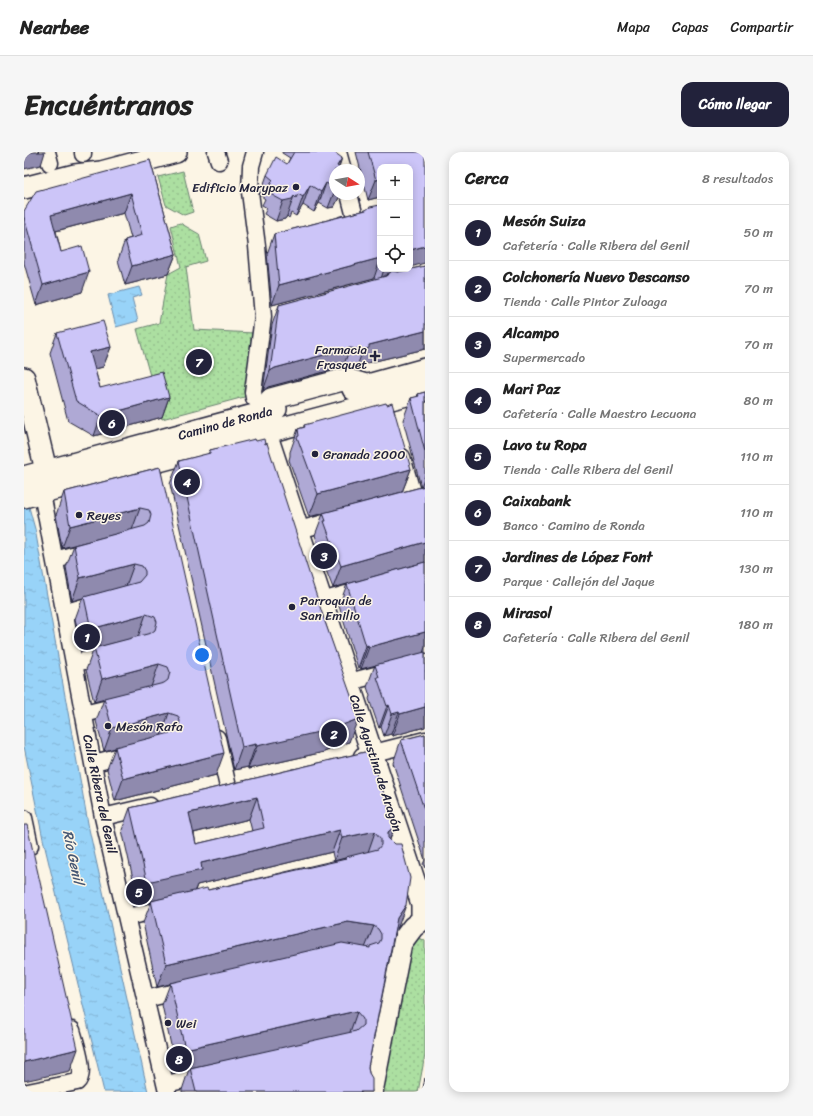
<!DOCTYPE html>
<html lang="es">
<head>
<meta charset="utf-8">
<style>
  :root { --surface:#fff; --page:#f6f6f6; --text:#222; --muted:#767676; --line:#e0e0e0; --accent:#22223b }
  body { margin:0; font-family:Sriracha,sans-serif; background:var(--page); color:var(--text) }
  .controls { position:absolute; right:12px; top:12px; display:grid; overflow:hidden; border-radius:8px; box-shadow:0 2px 10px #0003 }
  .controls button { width:36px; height:36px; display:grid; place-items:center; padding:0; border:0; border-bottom:1px solid var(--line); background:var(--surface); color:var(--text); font:20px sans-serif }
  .compass { position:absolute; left:305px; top:12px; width:36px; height:36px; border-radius:50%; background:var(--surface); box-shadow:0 2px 10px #0003; rotate:101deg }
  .you { position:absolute; left:178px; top:503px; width:14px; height:14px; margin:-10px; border:3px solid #fff; border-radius:50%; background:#1a73e8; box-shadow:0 0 0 6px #1a73e833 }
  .badge { display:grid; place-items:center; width:26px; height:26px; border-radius:50%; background:var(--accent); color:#fff; font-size:13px; font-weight:700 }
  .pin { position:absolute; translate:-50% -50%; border:2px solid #fff; box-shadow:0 1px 4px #0006 }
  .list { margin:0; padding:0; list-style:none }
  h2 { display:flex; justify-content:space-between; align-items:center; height:52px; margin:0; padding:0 16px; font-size:17px }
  h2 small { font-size:13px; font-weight:400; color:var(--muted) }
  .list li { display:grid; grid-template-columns:26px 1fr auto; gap:12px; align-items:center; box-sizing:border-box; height:56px; padding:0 16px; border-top:1px solid var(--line) }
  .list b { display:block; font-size:15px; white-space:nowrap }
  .list p { margin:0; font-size:13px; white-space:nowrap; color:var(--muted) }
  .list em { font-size:13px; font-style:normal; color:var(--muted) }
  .icon { flex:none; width:22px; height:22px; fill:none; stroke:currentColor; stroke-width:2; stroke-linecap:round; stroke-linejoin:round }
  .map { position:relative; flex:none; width:401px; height:940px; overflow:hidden; border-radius:12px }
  header { display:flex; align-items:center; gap:24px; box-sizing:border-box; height:56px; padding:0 20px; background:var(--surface); border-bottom:1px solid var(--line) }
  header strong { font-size:19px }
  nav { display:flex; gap:22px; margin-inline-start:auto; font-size:14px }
  .intro { display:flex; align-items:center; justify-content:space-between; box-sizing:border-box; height:96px; padding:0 24px }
  h1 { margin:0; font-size:28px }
  .button { padding:10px 18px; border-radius:12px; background:var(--accent); color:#fff; font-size:14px; font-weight:700 }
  main { display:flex; gap:24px; padding:0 24px }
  aside { flex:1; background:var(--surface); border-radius:12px; box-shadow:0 2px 10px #0003 }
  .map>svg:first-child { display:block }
  .park { fill:url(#park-dots); stroke:#67806e }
  .water { fill:url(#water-ripples); stroke:#698cac }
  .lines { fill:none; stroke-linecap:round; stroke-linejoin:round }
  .minor-casing { stroke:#22223b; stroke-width:19 }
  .major-casing { stroke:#22223b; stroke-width:24 }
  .minor { stroke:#fcf5e5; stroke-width:16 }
  .major { stroke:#fcf5e5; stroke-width:21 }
  .wall { fill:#afa9d5; stroke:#22223b; fill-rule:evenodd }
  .shaded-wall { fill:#8f8aae; stroke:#22223b }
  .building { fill:#ccc5f8; stroke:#22223b; fill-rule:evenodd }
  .poi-dot { fill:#22223b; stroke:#fcf5e5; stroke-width:1.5 }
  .labels { text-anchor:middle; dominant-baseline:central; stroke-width:3; stroke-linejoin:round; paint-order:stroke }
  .poi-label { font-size:13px; fill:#22223b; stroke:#fcf5e5; text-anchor:start }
  .street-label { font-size:13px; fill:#22223b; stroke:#fcf5e5 }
  .water-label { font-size:14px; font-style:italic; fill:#455774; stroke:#fcf5e5 }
</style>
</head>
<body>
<header>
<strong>Nearbee</strong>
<nav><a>Mapa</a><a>Capas</a><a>Compartir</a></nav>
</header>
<div class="intro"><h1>Encuéntranos</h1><a class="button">Cómo llegar</a></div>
<main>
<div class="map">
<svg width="401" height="940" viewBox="0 0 401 940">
  <defs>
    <pattern id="park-dots" width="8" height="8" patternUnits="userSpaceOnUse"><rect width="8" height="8" fill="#acdfa1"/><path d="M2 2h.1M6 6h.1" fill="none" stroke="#94bf8c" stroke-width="1.8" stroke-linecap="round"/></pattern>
    <pattern id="water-ripples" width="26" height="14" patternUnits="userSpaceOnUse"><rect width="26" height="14" fill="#98d3f8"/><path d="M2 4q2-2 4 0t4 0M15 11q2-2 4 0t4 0" fill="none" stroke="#83b5d6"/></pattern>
  </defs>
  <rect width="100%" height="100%" fill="#fcf5e5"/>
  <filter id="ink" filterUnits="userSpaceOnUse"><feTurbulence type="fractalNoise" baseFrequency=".025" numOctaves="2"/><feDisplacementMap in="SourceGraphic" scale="8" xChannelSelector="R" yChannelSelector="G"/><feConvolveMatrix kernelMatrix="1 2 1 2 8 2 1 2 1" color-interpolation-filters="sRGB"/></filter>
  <g filter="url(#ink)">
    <!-- park -->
    <path class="park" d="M159,19L169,60L160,63L142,53L134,25Z
      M156,71L175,82L182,109L162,115L170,178L230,181L224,244L138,267L113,177L135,171L144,122L157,115L147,74Z
      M388,785L401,788V903L394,940H355Z"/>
    <!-- water -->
    <path class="water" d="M115,135L118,143L108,146L114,169L92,175L84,143Z
      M0,337L11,377L65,677L124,940H80L19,687L0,594Z"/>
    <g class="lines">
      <!-- minor casing -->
      <g class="minor-casing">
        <path id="minor" d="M23,0L26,11
          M59,0V2
          M192,0L195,9
          M314,0L319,18
          M318,73L332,69L325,42
          M230,246L229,240L239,165L233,94L226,40L227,14L231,0
          M378,305L390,347
          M18,341L79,665L143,940
          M275,378L315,367
          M35,407L66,398
          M298,449L340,437
          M46,459L77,450
          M56,510L88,501
          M325,530L401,510
          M68,560L97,553
          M193,586L204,635
          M338,604L401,588
          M78,609L108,601
          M79,665L126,654
          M0,666L6,694
          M103,765L143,756
          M122,847L163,837
          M142,932L182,923
          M4,940L53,930C63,922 51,890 48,878"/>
      </g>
      <!-- major casing -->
      <g class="major-casing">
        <path id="major" d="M0,36L51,23L77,20L152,0
          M0,226L20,310L18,333
          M342,233L322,227L247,247C238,258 241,268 242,281L398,752V768L389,775L377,791L348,940
          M329,237L401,217
          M0,325L252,257
          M0,345L401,238"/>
      </g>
      <!-- minor -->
      <use href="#minor" class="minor"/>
      <!-- major -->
      <use href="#major" class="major"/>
    </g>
    <!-- wall -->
    <path class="wall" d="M258,0H310L311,18V42H317L310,55L304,56L295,51L290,60L279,53L272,64L267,61L265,66L263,64L261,67L252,69L240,62L243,56L238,53L241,47L236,43L243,23L263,12L266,6L258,1Z
      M332,0H401L386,15H356V45L344,48Z
      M126,8L152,102L144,122L101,133L94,108L101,88L107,86L100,61L32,79L37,100L58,140L12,153L0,111V59Z
      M356,53V117H380L370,120H374L401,114V197L339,212L338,216L332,217L319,215L244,235L239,239L248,173L255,153L354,127L350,126L248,153L243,102L250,82L342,58ZM365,121L362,124L359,125L363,122Z
      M33,181L87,195L79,215L71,217L76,236L145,245L138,265L70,284L44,269L26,201Z
      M401,240V575L368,584L367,582L360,584L357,575L355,576L345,547L346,544L343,535L351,513L337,517L336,515L334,516L315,454L323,432L309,436L300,413L292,391L293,389L291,383L299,362L285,365L265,308L266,304V300L274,277L280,275V273L387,317L378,340L397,335L379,268L387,246L393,245L394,242Z
      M232,289L300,467L330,557L325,590L300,600L224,617V615L210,618L146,332L155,309L184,302L186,298Z
      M136,315L192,623L91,649L83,617L91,596L80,599L72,569L80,547L70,550L62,518L70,496L59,499L51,467L59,445L48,449L42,415L50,393L38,396L32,363L40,340Z
      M401,582V716L399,712L401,708L369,611L377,588Z
      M345,599L371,674L366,688L374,775L371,780L344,915L348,940H158V938L165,917L153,920L138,853L146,832L133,835L119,771L127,750L115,753L98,678L106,656ZM225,667L228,679L172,692L170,681ZM308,700L310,709L321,706L184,738L171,739L173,733Z
      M401,926V938L399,937Z"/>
    <!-- shaded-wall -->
    <path class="shaded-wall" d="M0,0H21L17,13L0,17Z
      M318,6L314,18L313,14Z
      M356,27V45L344,48L352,28Z
      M302,31L295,51L290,60L297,40Z
      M286,33L279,53L272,64L279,45Z
      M311,38V42H317L310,55L304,56Z
      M107,41L100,61L20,82L27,63Z
      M270,44L263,64L261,67L252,69L259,49Z
      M401,94V111L386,115V98Z
      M152,102L144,122L101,133L108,114Z
      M356,106V108L350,126L248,153L255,133Z
      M360,117H380L363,122L357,127Z
      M65,120L58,140L12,153L19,133Z
      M401,179V197L339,212L338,216L332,217L339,198L345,193Z
      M87,195L79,215L59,220L66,200Z
      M326,196L319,215L244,235L239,239L246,219L251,216Z
      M145,245L138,265L70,284L77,264Z
      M387,317L378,340L285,365L294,342Z
      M401,323V335H397Z
      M116,356L108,378L38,396L46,374Z
      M401,390V411H398L309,436L317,414Z
      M110,412L102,434L48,449L56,426Z
      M122,462L114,485L59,499L67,477Z
      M401,480V495L399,501L337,517L345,495Z
      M344,493L336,515L334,516L342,494Z
      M135,512L127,535L70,550L78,527Z
      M365,553L357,575L355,576L363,554Z
      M331,555L326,570L334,567L325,590L300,600L224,617L233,594Z
      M401,555V575L368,584L376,562Z
      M375,560L367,582L360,584L368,562Z
      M145,561L137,584L80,599L88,576Z
      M232,592L224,615L210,618L218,595Z
      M200,601L192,623L91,649L99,627Z
      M233,645L225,667L157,684L165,661Z
      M371,674L362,697L364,680Z
      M316,678L308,700L173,733L170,740L127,749V750L115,753L123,730L177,711Z
      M347,680H351L343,703L322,705L321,706L310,709L318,686Z
      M382,753L374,775L365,789L373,766Z
      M324,770L350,774L341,796L146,831V832L133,835L142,812Z
      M328,860H333L325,883L166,916L165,917L153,920L161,897Z
      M54,897L46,919L0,929V910Z
      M401,932V938L399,937Z"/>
    <!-- building -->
    <path class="building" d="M270,0H310L318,6L313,14L319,18H311V36L302,31L297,40L286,33L279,45L274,42L272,46L270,44L268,47L259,49L248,43L251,37L246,33L249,28L243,23L252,5L263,12Z
      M344,0H401V94L386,98V15H356V27L352,28Z
      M126,8L152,102L108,114L101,88L118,83L107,41L27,63L37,100L58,94L65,120L19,133L0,65V59L12,39Z
      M356,53V106L255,133L250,82L342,58L346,55Z
      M401,114V179L345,193V196L339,198L326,196L251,216L246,219L255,153L362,124L368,119L374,120Z
      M79,169L87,195L66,200L76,236L138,220L145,245L77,264L52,249L33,181Z
      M401,240V300L387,246L395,244L394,242Z
      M362,251L363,253L368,251L387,317L294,342L273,285L275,284L274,277L281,275L280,273Z
      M231,287L232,289L240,287L241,292L243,291L300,467L331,555H330L334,567L308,577L233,594L232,592L218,595L155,309L186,301V298Z
      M136,315L200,601L99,627L91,595L150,580L154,577L156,569L154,564L145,561L88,576L80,546L140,531L144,528L146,520L144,515L135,512L78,527L70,496L127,481L131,478L133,470L131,465L122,462L67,477L60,445L115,430L121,423V419L118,414L110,412L56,426L50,393L121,374L125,371L127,363L125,358L116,356L46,374L40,340Z
      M401,334V390L317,414L308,391L300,369H302L299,361Z
      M401,410V480L345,495L344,493L342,494L323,432Z
      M401,500V555L376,562L375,560L368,562L365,553L363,554L353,525H355L351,513Z
      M401,582V660L377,588Z
      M345,599L371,674L364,680V686L370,692H377L386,726L382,753L373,766L344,915L345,921L348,926V940H172L166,916L332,879L339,873V867L333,860H328L161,897L146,831L318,791L346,796V794L355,791L357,787V782L354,777L350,774L324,770L142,812L127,749L183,736L184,738L322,707V705L354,697L357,693V687L351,680H347L318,686L316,678L177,711L178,718L123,730L106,656ZM233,645L240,676L172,692L165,661Z
      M0,673H3L54,897L0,910Z"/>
  </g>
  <!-- markers -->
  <g class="poi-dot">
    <circle cx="272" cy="35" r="4"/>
    <path d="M349 198h4v4h4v4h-4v4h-4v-4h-4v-4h4z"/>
    <circle cx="291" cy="302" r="4"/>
    <circle cx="55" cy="363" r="4"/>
    <circle cx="268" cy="455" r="4"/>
    <circle cx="84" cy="574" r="4"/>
    <circle cx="144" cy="871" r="4"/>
  </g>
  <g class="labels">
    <!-- poi labels -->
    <g class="poi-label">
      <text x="264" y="35" text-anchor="end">Edificio Marypaz</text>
      <text x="343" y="197" text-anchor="end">Farmacia<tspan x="343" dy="15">Frasquet</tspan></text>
      <text x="299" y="302">Granada 2000</text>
      <text x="63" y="363">Reyes</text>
      <text x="276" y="448">Parroquia de<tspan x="276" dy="15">San Emilio</tspan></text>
      <text x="92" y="574">Mesón Rafa</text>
      <text x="152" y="871">Wei</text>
    </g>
    <!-- street labels -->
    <g class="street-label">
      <text transform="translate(201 271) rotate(-15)">Camino de Ronda</text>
      <text transform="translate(352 611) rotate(72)">Calle Agustina de Aragón</text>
      <text transform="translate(76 642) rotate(78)">Calle Ribera del Genil</text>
    </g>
    <!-- water labels -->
    <g class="water-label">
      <text transform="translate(49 705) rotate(78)">Río Genil</text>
    </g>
  </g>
</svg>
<div class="controls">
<button>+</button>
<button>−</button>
<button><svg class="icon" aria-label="locate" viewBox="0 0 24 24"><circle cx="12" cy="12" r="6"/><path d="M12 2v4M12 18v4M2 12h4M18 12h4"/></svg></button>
</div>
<svg class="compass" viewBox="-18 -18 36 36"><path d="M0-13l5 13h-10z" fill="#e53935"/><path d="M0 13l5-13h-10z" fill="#767676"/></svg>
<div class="you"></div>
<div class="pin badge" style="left:63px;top:485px">1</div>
<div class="pin badge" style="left:310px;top:582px">2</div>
<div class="pin badge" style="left:300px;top:404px">3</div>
<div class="pin badge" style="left:163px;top:330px">4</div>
<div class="pin badge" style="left:115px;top:740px">5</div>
<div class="pin badge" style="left:88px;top:271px">6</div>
<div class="pin badge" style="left:175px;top:210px">7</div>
<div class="pin badge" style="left:155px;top:907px">8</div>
</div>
<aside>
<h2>Cerca<small>8 resultados</small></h2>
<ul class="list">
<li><span class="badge">1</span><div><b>Mesón Suiza</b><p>Cafetería · Calle Ribera del Genil</p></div><em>50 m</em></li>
<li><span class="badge">2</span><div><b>Colchonería Nuevo Descanso</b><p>Tienda · Calle Pintor Zuloaga</p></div><em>70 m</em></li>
<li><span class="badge">3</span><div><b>Alcampo</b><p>Supermercado</p></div><em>70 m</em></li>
<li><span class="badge">4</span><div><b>Mari Paz</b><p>Cafetería · Calle Maestro Lecuona</p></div><em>80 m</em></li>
<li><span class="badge">5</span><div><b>Lavo tu Ropa</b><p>Tienda · Calle Ribera del Genil</p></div><em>110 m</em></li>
<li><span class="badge">6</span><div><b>Caixabank</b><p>Banco · Camino de Ronda</p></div><em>110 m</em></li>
<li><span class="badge">7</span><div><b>Jardines de López Font</b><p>Parque · Callejón del Jaque</p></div><em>130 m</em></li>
<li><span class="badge">8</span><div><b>Mirasol</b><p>Cafetería · Calle Ribera del Genil</p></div><em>180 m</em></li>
</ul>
</aside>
</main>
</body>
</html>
